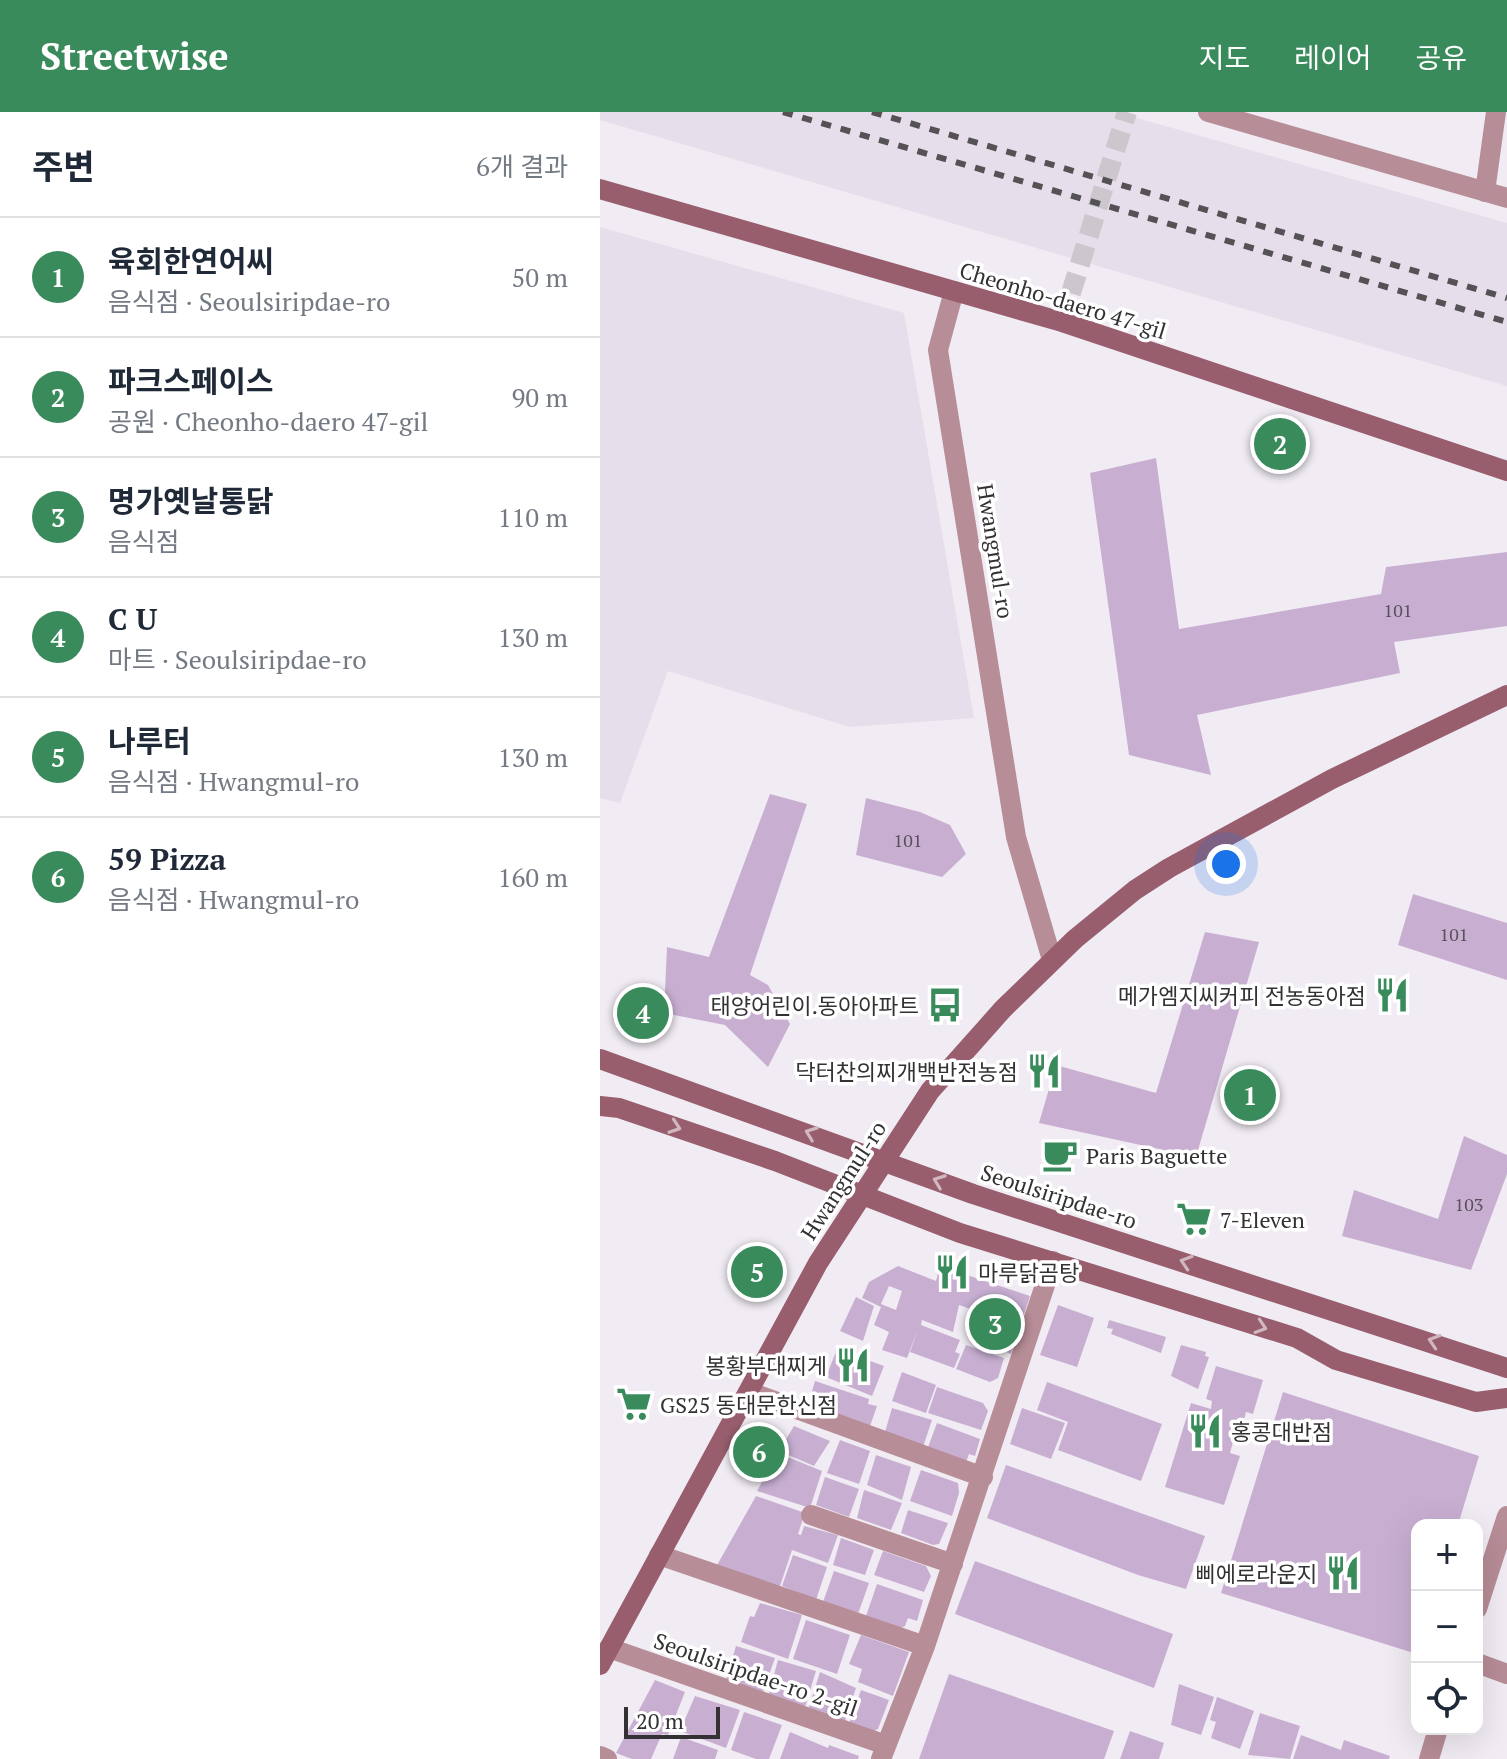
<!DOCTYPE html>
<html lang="ko">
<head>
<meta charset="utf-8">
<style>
  :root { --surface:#fff; --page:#f6f6f7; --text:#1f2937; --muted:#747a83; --line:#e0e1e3; --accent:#3a8b5c }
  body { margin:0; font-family:"PT Serif","Noto Sans KR",serif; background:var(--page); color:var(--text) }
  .controls { position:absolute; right:24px; bottom:24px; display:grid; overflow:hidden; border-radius:16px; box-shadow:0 8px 32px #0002 }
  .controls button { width:72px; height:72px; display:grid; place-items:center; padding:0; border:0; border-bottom:2px solid var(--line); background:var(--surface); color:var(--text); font:40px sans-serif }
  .scale { position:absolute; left:24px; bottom:20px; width:96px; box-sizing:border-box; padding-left:8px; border:4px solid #333133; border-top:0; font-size:22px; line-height:28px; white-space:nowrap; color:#333133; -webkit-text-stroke:6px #fff; paint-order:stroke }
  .you { position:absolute; left:626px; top:752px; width:28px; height:28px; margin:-20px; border:6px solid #fff; border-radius:50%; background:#1a73e8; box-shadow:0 0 0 12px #1a73e833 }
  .badge { display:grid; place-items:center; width:52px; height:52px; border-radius:50%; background:var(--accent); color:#fff; font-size:26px; font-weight:700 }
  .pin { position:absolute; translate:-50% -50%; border:4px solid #fff; box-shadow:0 2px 8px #0006 }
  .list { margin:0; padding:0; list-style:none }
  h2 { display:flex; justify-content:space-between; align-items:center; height:104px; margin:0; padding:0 32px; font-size:34px }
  h2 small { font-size:26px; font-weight:400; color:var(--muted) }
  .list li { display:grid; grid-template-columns:52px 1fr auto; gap:24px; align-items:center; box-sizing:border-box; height:120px; padding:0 32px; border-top:2px solid var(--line) }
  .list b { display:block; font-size:30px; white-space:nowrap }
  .list p { margin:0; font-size:26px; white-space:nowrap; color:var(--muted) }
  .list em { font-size:26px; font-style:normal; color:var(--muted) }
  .icon { flex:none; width:44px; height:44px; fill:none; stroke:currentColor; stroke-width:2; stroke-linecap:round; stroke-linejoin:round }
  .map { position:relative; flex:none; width:907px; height:1647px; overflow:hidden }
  header { display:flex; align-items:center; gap:48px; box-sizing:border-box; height:112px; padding:0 40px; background:var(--accent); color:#fff }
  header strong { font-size:38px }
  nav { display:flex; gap:44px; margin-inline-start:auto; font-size:28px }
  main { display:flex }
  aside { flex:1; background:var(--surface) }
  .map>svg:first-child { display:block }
  .built { fill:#e7deeb }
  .building { fill:#c8afd2; fill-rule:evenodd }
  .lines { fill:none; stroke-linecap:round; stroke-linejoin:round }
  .street-tunnel { stroke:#cbc7cd; stroke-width:20; stroke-dasharray:20 10; stroke-linecap:butt }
  .street { stroke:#b78d97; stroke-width:20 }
  .secondary { stroke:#985e6e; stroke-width:20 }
  .rail { stroke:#545255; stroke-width:6; stroke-dasharray:10 10; stroke-linecap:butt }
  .oneway { stroke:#d1b7be }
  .labels { text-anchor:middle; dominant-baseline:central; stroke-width:7; stroke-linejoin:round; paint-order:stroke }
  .number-label { font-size:18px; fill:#58505b }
  .street-label { font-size:22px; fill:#333133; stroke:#fff }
  .poi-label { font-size:22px; fill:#333133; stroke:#fff; text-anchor:end }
</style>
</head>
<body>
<header>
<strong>Streetwise</strong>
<nav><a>지도</a><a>레이어</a><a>공유</a></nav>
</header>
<main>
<aside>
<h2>주변<small>6개 결과</small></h2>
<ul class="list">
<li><span class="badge">1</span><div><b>육회한연어씨</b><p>음식점 · Seoulsiripdae-ro</p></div><em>50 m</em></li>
<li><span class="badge">2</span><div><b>파크스페이스</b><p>공원 · Cheonho-daero 47-gil</p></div><em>90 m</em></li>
<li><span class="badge">3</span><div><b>명가옛날통닭</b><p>음식점</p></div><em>110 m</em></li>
<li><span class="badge">4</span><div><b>C U</b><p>마트 · Seoulsiripdae-ro</p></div><em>130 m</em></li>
<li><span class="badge">5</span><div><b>나루터</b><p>음식점 · Hwangmul-ro</p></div><em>130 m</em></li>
<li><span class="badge">6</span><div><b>59 Pizza</b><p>음식점 · Hwangmul-ro</p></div><em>160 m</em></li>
</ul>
</aside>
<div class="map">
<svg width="907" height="1647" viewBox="0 0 907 1647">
  <rect width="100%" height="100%" fill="#f1ecf3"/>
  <!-- built -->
  <path class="built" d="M0,0H516L907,111V274L0,8Z
    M0,115L304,201L374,606L250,615L68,559L20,691L0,686Z"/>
  <!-- building -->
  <path class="building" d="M556,346L579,517L781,482L786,455L907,440V514L794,530L800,561L597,603L611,663L529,643L490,361Z
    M170,682L207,692L150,863L168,873L190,912L168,955L125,913L64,901L67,835L109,845Z
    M266,686L320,700L350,713L366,742L342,765L256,743Z
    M813,782L907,811V868L798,833Z
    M605,820L659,830L596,1045L439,1011L456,953L556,981Z
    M864,1024L907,1043V1062L871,1158L742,1124L754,1078L838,1107Z
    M298,1154L336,1169L340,1154L430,1184L411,1242L367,1224L376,1199L359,1193L353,1220L322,1208L321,1213L360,1228L355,1240L360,1242L354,1256L310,1240L318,1217L307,1246L282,1238L289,1220L274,1213L281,1195L262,1186L269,1170ZM289,1174L302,1179L296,1198L281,1192Z
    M256,1185L274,1194L263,1229L240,1219Z
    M458,1193L494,1206L477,1255L440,1243Z
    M509,1208L566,1225L561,1241L511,1222L513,1217L507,1216Z
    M366,1233L404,1246L398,1266L390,1270L356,1257Z
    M581,1233L606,1240L605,1244L609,1245L598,1277L571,1264Z
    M237,1237L284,1254L272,1284L226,1265Z
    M616,1254L663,1268L653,1302L646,1300L643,1312L648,1315L643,1333L633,1330L630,1341L640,1344L624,1393L565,1375L591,1291L611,1297L612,1289L606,1287Z
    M302,1260L336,1273L326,1301L292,1289Z
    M215,1269L269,1287L268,1292L277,1294L269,1317L207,1296Z
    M447,1270L562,1312L541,1369L458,1338L468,1310L437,1298Z
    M337,1275L383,1291L388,1299L381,1318L328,1301Z
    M683,1280L879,1344L858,1413H817V1542L621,1481Z
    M292,1296L332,1308L323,1335L285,1320Z
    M422,1296L465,1311L451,1347L410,1332Z
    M337,1311L380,1327L375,1344L369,1342L366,1350L327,1338Z
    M194,1314L230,1329L214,1354L179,1339Z
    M240,1328L270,1339L259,1372L227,1361Z
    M178,1341L222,1359L210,1396L157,1379Z
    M276,1343L311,1355L302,1388L267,1373Z
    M406,1353L605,1424L586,1477L538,1463L387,1406Z
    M321,1358L358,1371L359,1381L352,1404L310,1389Z
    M225,1365L259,1377L249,1405L216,1393Z
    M264,1378L302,1391L291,1418L257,1406Z
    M156,1384L205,1401L198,1422L201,1423L204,1414L238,1423L228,1451L192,1438L179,1477L116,1455Z
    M308,1398L348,1411L339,1432L333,1433L301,1421Z
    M241,1426L274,1438L265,1463L233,1453Z
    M283,1439L326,1454L331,1464L324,1480L274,1463Z
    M193,1443L227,1455L216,1488L182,1474Z
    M375,1449L573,1522L554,1576L355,1502Z
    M234,1459L269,1471L258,1502L223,1490Z
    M277,1472L323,1488L317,1509L308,1506L305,1514L299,1517L265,1507Z
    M160,1491L202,1503L188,1547L141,1530L150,1504L154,1505Z
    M206,1508L250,1523L237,1562L193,1547Z
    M261,1523L309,1540L293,1584L258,1570L262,1557L249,1552Z
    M136,1534L175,1546L162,1583L125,1571Z
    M178,1548L216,1559L205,1595L168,1585Z
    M220,1560L256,1576L244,1612L208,1598Z
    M349,1562L514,1619L504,1647H319Z
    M55,1568L85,1580L68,1623L62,1622L51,1647H32L16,1641Z
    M579,1572L614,1585L601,1623L571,1613Z
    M261,1578L289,1588L278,1617L267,1622L248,1615Z
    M95,1584L140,1598L126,1636L80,1619Z
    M617,1585L654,1599L640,1637L611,1626L616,1610L610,1608Z
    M144,1600L182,1613L169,1647H156L131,1638Z
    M660,1601L700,1614L690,1647L648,1643Z
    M530,1619L564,1631L559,1647H520Z
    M190,1620L228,1636L229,1633L259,1644L258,1647H180Z
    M701,1623L741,1638L744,1628L790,1644L789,1647H693Z
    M81,1625L118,1638L115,1647H73Z"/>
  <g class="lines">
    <!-- street-tunnel -->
    <path class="street-tunnel" d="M462,210L527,0"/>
    <!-- street -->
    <path class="street" d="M608,0L907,86
      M885,80L896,0
      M354,179L338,238L416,725L452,848
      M150,1280L383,1365
      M211,1403L353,1452
      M59,1443L325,1534
      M877,1497L907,1404
      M9,1536L286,1633
      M877,1551L907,1562
      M0,1644L7,1647
      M281,1647L325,1534L453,1149
      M829,1647L838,1617"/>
    <!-- secondary -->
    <path class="secondary" d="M0,77L462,210L907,359
      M0,947L373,1082L907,1256
      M0,994L19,996L175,1049L360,1121L697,1226L736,1248L876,1290L907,1286
      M0,1553L218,1151L330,979L403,897L475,827L535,778L569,756L732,667L907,583"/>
    <!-- rail -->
    <path class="rail" d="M183,0L907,210
      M272,0L907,186"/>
  </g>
  <!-- one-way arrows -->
  <defs><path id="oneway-chevron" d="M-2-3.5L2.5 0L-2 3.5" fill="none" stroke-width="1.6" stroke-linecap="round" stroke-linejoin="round" transform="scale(2)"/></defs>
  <g class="oneway">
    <use href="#oneway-chevron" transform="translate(75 1015) rotate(19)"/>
    <use href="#oneway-chevron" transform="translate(211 1021) rotate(-159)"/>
    <use href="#oneway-chevron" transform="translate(339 1069) rotate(-159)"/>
    <use href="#oneway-chevron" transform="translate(586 1150) rotate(-162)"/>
    <use href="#oneway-chevron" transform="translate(661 1215) rotate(18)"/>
    <use href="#oneway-chevron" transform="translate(834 1229) rotate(-162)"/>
  </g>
  <!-- icons -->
  <defs>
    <g id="restaurant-bare" transform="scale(2.76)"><path d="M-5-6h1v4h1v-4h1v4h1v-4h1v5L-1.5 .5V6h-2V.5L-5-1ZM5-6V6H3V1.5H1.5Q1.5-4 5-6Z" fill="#3a8b5c" stroke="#fff" stroke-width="2.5" paint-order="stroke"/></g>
    <g id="bus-bare" transform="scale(2.76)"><path d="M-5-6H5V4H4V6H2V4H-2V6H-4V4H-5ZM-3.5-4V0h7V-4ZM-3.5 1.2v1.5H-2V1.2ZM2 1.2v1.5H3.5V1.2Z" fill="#3a8b5c" stroke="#fff" stroke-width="2.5" paint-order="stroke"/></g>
    <g id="cafe-bare" transform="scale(2.76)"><path d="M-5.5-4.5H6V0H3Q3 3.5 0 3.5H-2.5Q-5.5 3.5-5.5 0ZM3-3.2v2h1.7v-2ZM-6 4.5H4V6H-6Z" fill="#3a8b5c" stroke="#fff" stroke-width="2.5" paint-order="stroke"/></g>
    <g id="supermarket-bare" transform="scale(2.76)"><path d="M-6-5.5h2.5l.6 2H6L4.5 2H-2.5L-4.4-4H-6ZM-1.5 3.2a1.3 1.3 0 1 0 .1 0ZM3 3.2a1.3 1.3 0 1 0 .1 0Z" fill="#3a8b5c" stroke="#fff" stroke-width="2.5" paint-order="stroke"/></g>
  </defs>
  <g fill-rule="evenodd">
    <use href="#restaurant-bare" x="792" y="883"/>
    <use href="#bus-bare" x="345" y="893"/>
    <use href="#restaurant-bare" x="444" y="959"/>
    <use href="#cafe-bare" x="460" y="1043"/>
    <use href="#supermarket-bare" x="594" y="1107"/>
    <use href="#restaurant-bare" x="352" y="1160"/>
    <use href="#restaurant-bare" x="253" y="1253"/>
    <use href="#supermarket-bare" x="34" y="1292"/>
    <use href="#restaurant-bare" x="605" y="1319"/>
    <use href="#restaurant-bare" x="743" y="1461"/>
  </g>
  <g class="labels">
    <!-- number labels -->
    <g class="number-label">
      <text x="798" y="498">101</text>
      <text x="308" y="728">101</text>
      <text x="854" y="822">101</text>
      <text x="869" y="1092">103</text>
    </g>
    <!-- street labels -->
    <g class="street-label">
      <text transform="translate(463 188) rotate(17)">Cheonho-daero 47-gil</text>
      <text transform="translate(396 439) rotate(81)">Hwangmul-ro</text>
      <text transform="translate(243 1068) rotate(-57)">Hwangmul-ro</text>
      <text transform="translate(459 1084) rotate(18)">Seoulsiripdae-ro</text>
      <text transform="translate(156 1562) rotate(19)">Seoulsiripdae-ro 2-gil</text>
    </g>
    <!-- poi labels -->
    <g class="poi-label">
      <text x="766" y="883">메가엠지씨커피 전농동아점</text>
      <text x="319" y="893">태양어린이.동아아파트</text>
      <text x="418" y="959">닥터찬의찌개백반전농점</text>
      <text x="486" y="1043" text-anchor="start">Paris Baguette</text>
      <text x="620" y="1107" text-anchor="start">7-Eleven</text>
      <text x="378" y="1160" text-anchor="start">마루닭곰탕</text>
      <text x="227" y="1253">봉황부대찌게</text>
      <text x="60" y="1292" text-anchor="start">GS25 동대문한신점</text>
      <text x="631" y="1319" text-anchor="start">홍콩대반점</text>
      <text x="717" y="1461">삐에로라운지</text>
    </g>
  </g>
</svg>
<div class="controls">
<button>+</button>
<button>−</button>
<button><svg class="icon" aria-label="locate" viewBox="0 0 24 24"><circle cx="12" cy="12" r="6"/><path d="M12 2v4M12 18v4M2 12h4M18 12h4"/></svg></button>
</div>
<div class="scale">20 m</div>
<div class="you"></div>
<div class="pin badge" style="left:650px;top:983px">1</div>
<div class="pin badge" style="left:680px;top:332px">2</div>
<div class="pin badge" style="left:395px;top:1212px">3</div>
<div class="pin badge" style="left:43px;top:901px">4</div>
<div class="pin badge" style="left:157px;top:1160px">5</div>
<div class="pin badge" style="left:159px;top:1340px">6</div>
</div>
</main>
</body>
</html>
